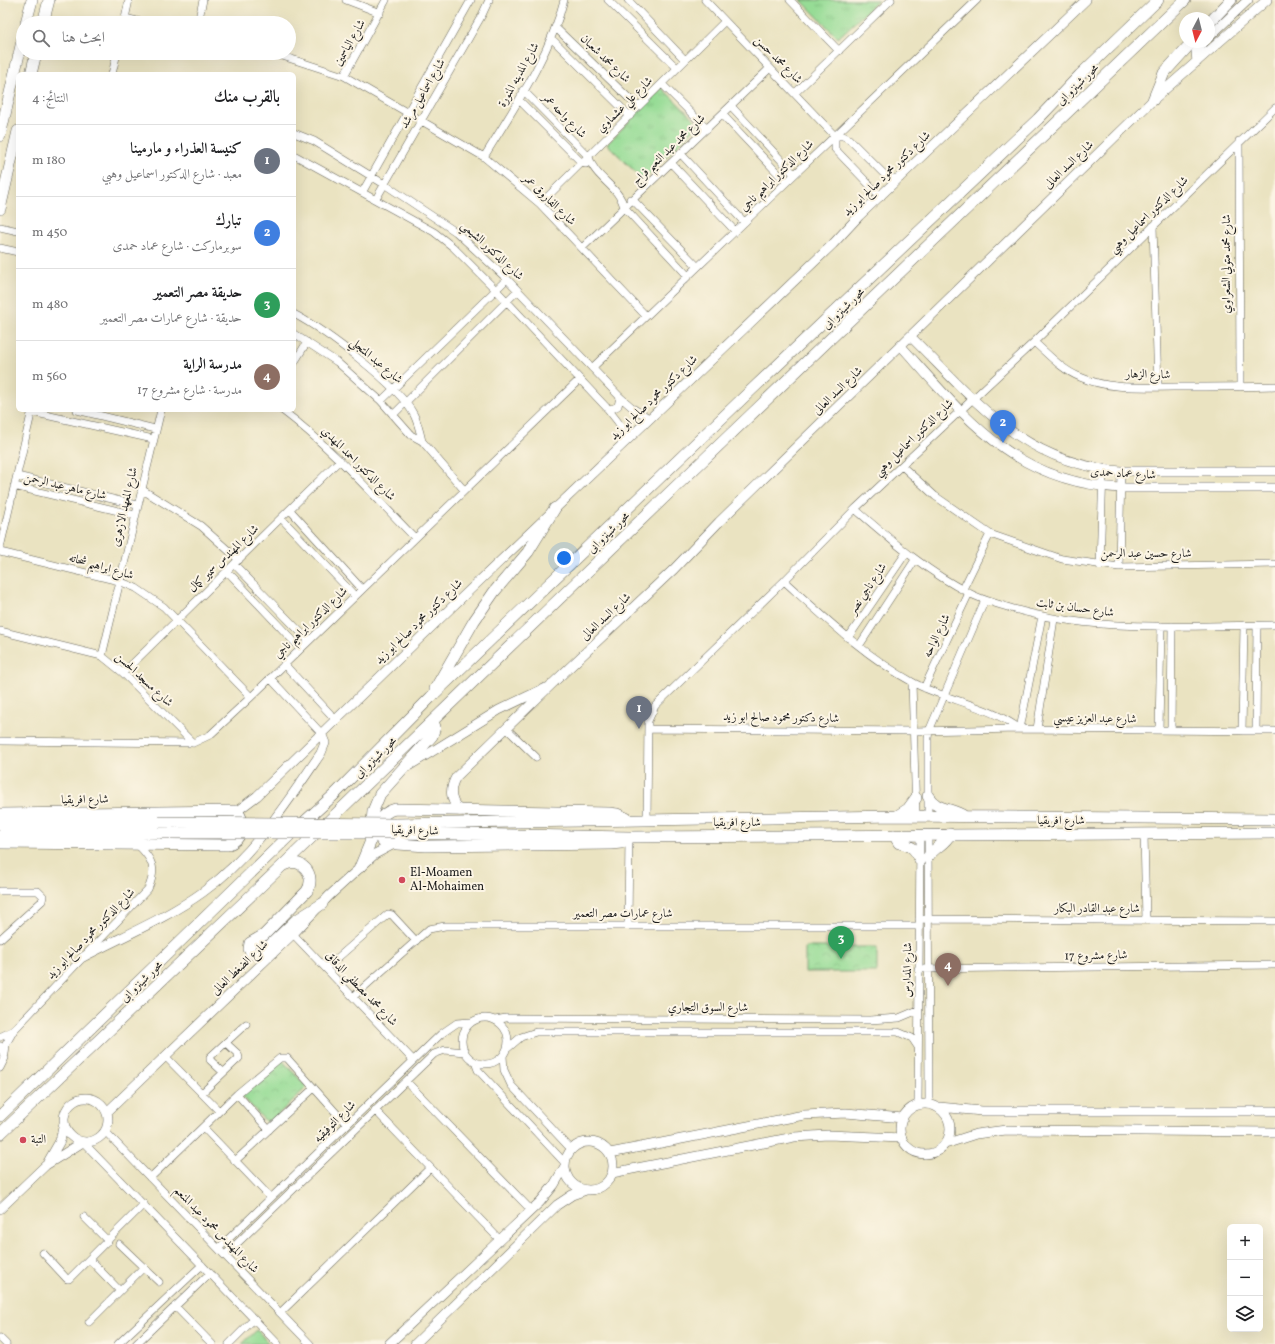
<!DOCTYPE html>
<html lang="ar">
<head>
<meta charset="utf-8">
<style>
  :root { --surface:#fff; --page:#f2f2f2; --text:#202124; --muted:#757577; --line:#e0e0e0; --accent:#d1495b }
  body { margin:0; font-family:Vollkorn,Amiri,serif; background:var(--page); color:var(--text); direction:rtl }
  .controls { position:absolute; right:12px; bottom:12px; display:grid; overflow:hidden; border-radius:6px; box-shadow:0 4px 16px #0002 }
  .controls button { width:36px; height:36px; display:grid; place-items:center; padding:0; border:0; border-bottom:1px solid var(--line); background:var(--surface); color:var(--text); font:20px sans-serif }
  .compass { position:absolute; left:1179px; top:12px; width:36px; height:36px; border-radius:50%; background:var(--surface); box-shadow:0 4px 16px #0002; rotate:187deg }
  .you { position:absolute; left:564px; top:558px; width:14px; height:14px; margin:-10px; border:3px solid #fff; border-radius:50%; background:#1a73e8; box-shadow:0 0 0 6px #1a73e833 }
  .badge { display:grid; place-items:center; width:26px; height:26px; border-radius:50%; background:var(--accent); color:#fff; font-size:13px; font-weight:700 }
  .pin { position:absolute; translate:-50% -33px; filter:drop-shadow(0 1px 2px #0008) }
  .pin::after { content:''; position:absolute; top:21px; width:14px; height:12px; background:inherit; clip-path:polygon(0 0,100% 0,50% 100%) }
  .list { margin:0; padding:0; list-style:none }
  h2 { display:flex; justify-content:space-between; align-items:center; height:52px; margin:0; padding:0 16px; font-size:17px }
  h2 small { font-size:13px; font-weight:400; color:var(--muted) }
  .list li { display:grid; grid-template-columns:26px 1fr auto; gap:12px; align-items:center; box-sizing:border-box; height:72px; padding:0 16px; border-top:1px solid var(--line) }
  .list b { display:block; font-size:15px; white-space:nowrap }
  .list p { margin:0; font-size:13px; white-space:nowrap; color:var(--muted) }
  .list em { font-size:13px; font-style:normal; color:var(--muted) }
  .icon { flex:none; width:22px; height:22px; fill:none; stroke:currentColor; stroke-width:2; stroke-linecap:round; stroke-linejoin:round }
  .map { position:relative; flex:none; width:1275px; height:1344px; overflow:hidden; direction:ltr }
  .search { position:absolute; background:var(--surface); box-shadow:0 4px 16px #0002; left:16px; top:16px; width:280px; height:44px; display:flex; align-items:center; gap:10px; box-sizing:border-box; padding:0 14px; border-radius:22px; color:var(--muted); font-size:15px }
  .panel { position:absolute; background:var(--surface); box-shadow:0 4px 16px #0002; left:16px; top:72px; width:280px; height:340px; border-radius:6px; direction:rtl }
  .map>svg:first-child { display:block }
  .grass { fill:url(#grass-tufts); stroke:#597c58 }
  .park { fill:url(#park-crowns); stroke:#597c58 }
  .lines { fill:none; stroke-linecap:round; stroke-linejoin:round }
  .street-casing { stroke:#646256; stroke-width:8 }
  .secondary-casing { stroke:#646256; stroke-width:10 }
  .primary-casing { stroke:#646256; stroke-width:12 }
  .street { stroke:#fff; stroke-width:7 }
  .secondary { stroke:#fff; stroke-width:9 }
  .primary { stroke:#fff; stroke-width:11 }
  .primary-bridge-casing { stroke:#646256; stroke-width:12; stroke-linecap:butt }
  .primary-bridge { stroke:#fff; stroke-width:11 }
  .poi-dot { fill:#d1495b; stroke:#fcf5e5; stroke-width:1.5 }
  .labels { text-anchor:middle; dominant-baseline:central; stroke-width:4; stroke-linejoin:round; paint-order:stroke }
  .street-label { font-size:12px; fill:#1c1c1c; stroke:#fcf5e5 }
  .poi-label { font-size:12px; fill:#1c1c1c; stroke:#fcf5e5; text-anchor:start }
</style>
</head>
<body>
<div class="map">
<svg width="1275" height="1344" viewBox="0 0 1275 1344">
  <defs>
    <pattern id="grass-tufts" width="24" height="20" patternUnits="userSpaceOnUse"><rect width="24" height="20" fill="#96dc95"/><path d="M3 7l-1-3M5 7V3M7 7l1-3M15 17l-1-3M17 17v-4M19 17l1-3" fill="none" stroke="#81bc80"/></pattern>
    <pattern id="park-crowns" width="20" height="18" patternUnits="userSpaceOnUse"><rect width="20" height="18" fill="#96dc95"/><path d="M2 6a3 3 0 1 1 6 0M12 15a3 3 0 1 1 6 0" fill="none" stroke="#81bc80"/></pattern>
  </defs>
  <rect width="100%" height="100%" fill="#fcf5e5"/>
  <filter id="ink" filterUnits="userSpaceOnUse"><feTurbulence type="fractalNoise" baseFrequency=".025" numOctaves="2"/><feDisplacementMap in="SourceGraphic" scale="8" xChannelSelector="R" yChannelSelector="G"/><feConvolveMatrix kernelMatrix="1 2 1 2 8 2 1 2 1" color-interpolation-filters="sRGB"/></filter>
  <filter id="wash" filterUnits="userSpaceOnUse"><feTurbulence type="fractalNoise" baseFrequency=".012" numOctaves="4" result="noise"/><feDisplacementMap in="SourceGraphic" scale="16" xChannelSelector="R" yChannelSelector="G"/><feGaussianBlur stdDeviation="0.9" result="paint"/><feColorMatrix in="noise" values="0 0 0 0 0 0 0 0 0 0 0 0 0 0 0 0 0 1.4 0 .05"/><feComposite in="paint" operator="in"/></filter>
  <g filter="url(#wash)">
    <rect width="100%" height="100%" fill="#eae3c1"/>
    <!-- grass -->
    <path class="grass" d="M801,0H879L838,38Z
      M662,88L699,124L643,180L607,144Z"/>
    <!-- park -->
    <path class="park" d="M805,947H877V972H805Z
      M282,1060L307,1087L268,1124L242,1096Z
      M257,1330L269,1344H242Z"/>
  </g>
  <g filter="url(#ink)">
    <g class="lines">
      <!-- street casing -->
      <g class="street-casing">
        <path id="street" d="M346,0L380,13
          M608,0L677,68
          M628,0L685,60
          M705,0L835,136H843L849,139L886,176L892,178H900
          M790,0L839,51
          M125,18L145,23
          M124,23L129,0
          M198,23L203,0
          M556,28L638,107
          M551,38L630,116
          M273,53L344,76L484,157L540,204L646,316
          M112,74L117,53
          M344,76L386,0
          M662,84L707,129
          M523,90L589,157C594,178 619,186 624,207L688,276
          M795,93L891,0
          M519,100L582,163L586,164
          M731,106L794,174
          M722,114L786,182
          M294,133L314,141L384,184L456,232L507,279L620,397L634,409L649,418
          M835,136V149L881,197
          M1239,141L1240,387
          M681,154L744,222
          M294,155L434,232L453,247L496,290L607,408L618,422L627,439
          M484,157C514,108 550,55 564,0
          M671,163L735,231
          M363,191L471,0
          M376,199L482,15L489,0
          M630,199L633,200L697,266
          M540,204L725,21
          M1153,226L1158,387
          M0,227L18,231
          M0,248L18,252
          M582,248L770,68
          M294,314C324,330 399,385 414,415C418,423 420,432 422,441
          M294,334L337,362L381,401L411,435L422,441L464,490
          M1034,342C1048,354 1062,370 1080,377C1109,390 1143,387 1174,387C1207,387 1241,387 1275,386
          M294,363L307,342
          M592,368L977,0
          M381,401L507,279
          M607,408L612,409L618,406L620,397
          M77,410L155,429
          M282,410C331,447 372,494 415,538
          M32,412L153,439
          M393,415L517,291
          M902,466L935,496L990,534L1062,559L1119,567L1275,564
          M17,476L137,505
          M14,486L135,515
          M141,489L201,526L239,560
          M855,509C891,540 927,572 969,593C980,599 992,602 1004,606C1091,634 1185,625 1275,625
          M290,510L362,589
          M281,518L355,596
          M0,548L32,410
          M0,552L119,581L136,588L164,607L251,697
          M235,565L308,640
          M1100,566L1103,469
          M1119,567L1121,471
          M227,571L300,648
          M784,581C824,617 866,657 914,683C948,701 988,705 1020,729L1042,616
          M963,589L990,534
          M0,631L102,656L123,673L193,743
          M848,638L906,553
          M859,646L915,560
          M102,656L161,410
          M284,664L335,719
          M123,673L340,460
          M270,678L321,733
          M912,682L916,816
          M924,688L969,593
          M506,728L536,757
          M648,729L914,731L1020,729L1275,731
          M1037,729L1054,619
          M1159,730L1161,626
          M1171,730L1172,626
          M1242,731L1244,625
          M1256,731L1257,625
          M0,741L193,743L210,735L251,697L579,380
          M928,816V738L929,731L985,600
          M647,821L648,721L655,706L784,581L855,509L1034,342L1275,108
          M1144,834L1146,920
          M928,835L929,1104
          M0,891H38L43,896L42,901L0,939
          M919,919L1275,921
          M628,925L629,837
          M293,934L413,1060
          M326,968L388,914L392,915L416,941
          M918,969L1275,965
          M353,997L429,929L445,926H919
          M462 1041a23 23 0 1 1 46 0a23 23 0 1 1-46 0Z
          M495,1020L506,1018L870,1020L899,1018L918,1010
          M0,1037L12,1031
          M0,1046L5,1058L0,1068
          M508,1048L521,1037L536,1032H898L912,1038L918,1047
          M5,1054L6,1044L14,1030L148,889C157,869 153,860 138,845
          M165,1056L219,1111
          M503,1056L504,1070L511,1085L571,1149
          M475,1062L478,1070L565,1163
          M223,1072L210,1060V1057L246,1024
          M406,1081L531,1210
          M202,1093L239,1058L238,1054L226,1043
          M237,1094L269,1130
          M918,1105L920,835
          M375,1110L500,1240
          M203,1127L271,1198
          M105,1131L310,1344
          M83,1142L278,1344
          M235,1161L314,1088
          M150,1178L237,1094L280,1058H287L347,1125
          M84,1217L108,1241
          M119,1244L159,1282
          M219,1248L441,1034L457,1023L471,1022
          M43,1253L67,1279H69L144,1204
          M225,1255L434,1054L445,1050L464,1052
          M90,1260L120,1291
          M175,1306L212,1344
          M280,1313L430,1168
          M89,1322L144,1267
          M0,1338L6,1344
          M118,1344L202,1265
          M136,1344L210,1273
          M229,1344L254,1319"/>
      </g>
      <!-- secondary casing -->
      <g class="secondary-casing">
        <path id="secondary" d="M1209,37L1248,0
          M1197,62L1196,52L1204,42
          M911,337C976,401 1023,464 1121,471H1275
          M901,346C967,419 1014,482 1120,488H1275
          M407,767L499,710L545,688
          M237,811L257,796L453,606L833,244L859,216L1086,0
          M460,811C450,801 449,789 456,777L552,684L674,569L719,522L1153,100L1267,0
          M83,957C123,936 167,918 203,892C253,856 287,803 321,753L325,743L321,733
          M64 1120a22 22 0 1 1 44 0a22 22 0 1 1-44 0Z
          M900 1129a25 25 0 1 1 50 0a25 25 0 1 1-50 0Z
          M939,1107L982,1111H1275
          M107,1112L293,934L329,896L375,854L392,845
          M565 1166a24 24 0 1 1 48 0a24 24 0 1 1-48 0Z
          M945,1144L976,1134L1006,1130L1275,1132
          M610,1153L804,1115L846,1113L903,1118
          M48,1162L60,1141L64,1123
          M612,1173L794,1137L828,1135L902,1138
          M0,1209L46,1165L83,1142
          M389,1344L540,1202L554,1185L565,1166
          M415,1344L557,1205L572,1195L586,1190"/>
      </g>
      <!-- primary casing -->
      <g class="primary-casing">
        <path id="primary" d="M26,23L32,0
          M43,23L49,0
          M1209,23L1231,0
          M31,74L36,53
          M1153,100L1164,73L1192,42
          M0,136L23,37
          M0,209L18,131
          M435,689L474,621L494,592L528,552L555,508
          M928,796C935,810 952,808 964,816
          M0,814L237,811C247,824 242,840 227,845L0,843
          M897,816L908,809L916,798
          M628,819L617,814L609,813L395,809C379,813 371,831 384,843L426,846L611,844L621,843L629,837
          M0,824L159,822
          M395,824L897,816L1275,819
          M394,833L629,837L1275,833
          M0,835L160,833
          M894,835L899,843C912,846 915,848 920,860
          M928,857C934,847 945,845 950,834
          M284,865C301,856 317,875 307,891L264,935L250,943L249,949C251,954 256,956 261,954L295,921L322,904
          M360,867L370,843L373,811L380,794L432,736L435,727L433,721
          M0,1116L294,831L334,795L431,697L744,397L1038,119L1080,75L1158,0
          M0,1134L283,865L669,493L1185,0"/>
      </g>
      <!-- street -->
      <use href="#street" class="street"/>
      <!-- secondary -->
      <use href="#secondary" class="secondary"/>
      <!-- primary -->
      <use href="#primary" class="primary"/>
      <!-- primary-bridge casing -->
      <g class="primary-bridge-casing">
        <path id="primary-bridge" d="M159,822L395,824
          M160,833H394"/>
      </g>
      <!-- primary-bridge -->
      <use href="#primary-bridge" class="primary-bridge"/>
    </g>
  </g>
  <!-- markers -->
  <g class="poi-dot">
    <circle cx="402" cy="880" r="4"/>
    <circle cx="23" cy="1140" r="4"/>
  </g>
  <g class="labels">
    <!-- street labels -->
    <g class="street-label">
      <text transform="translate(350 43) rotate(-60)">شارع الياسمين</text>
      <text transform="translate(605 59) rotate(44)">شارع محمد شعبان</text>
      <text transform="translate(778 60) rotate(45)">شارع محمد حسن</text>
      <text transform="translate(519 75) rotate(-61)">شارع المدينه المنورة</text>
      <text transform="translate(1078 85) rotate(-44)">محور شينزو ابى</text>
      <text transform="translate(423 94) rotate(-60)">شارع اسماعيل مرشد</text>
      <text transform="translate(625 105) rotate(-45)">شارع علي عشماوي</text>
      <text transform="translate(564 116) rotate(46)">شارع واحه عمر</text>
      <text transform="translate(669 150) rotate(-44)">شارع محمد عبد النعيم فراج</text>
      <text transform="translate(1069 165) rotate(-44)">شارع السد العالى</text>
      <text transform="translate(887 174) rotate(-44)">شارع دكتور محمود صالح ابو زيد</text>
      <text transform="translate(777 176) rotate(-44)">شارع الدكتور ابراهيم ناجي</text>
      <text transform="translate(549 200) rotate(44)">شارع الفاروق عمر</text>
      <text transform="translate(1149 215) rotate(-44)">شارع الدكتور اسماعيل وهبي</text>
      <text transform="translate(492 251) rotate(43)">شارع الدكتور الشيمي</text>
      <text transform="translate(1227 264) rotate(-90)">شارع محمد متولي الشعراوي</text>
      <text transform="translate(844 309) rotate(-44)">محور شينزو ابى</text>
      <text transform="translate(376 361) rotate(40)">شارع عبد المتجلي</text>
      <text transform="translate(1148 375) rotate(1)">شارع الزهار</text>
      <text transform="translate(838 391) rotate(-44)">شارع السد العالى</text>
      <text transform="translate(654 398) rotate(-44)">شارع دكتور محمود صالح ابو زيد</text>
      <text transform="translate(914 438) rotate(-44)">شارع الدكتور اسماعيل وهبي</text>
      <text transform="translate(358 464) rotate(45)">شارع الدكتور احمد المهدي</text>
      <text transform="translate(1123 474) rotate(3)">شارع عماد حمدى</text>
      <text transform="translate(65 487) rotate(13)">شارع ماهر عبد الرحمن</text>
      <text transform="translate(125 507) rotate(-77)">شارع المعهد الازهرى</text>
      <text transform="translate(609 533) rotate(-44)">محور شينزو ابى</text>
      <text x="1146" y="554">شارع حسين عبد الرحمن</text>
      <text transform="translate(224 559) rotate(-44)">شارع المهندس سمير كمال</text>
      <text transform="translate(101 567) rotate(16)">شارع ابراهيم شحاته</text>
      <text transform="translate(868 589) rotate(-56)">شارع ناجي نصر</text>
      <text transform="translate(1075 608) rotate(8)">شارع حسان بن ثابت</text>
      <text transform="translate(606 617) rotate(-43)">شارع السد العالى</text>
      <text transform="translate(419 622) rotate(-44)">شارع دكتور محمود صالح ابو زيد</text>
      <text transform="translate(311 623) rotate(-44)">شارع الدكتور ابراهيم ناجي</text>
      <text transform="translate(937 636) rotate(-64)">شارع الواحه</text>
      <text transform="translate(144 680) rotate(43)">شارع مسجد الحسن</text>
      <text transform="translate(781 718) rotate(1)">شارع دكتور محمود صالح ابو زيد</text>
      <text transform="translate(1095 719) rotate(1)">شارع عبد العزيز عيسي</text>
      <text transform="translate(376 758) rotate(-44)">محور شينزو ابى</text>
      <text transform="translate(85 800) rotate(-1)">شارع افريقيا</text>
      <text x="1061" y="821">شارع افريقيا</text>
      <text x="737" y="823">شارع افريقيا</text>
      <text transform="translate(415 831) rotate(2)">شارع افريقيا</text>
      <text x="1097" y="909">شارع عبد القادر البكار</text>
      <text x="623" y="914">شارع عمارات مصر التعمير</text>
      <text transform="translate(91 934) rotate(-46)">شارع الدكتور محمود صالح ابو زيد</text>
      <text transform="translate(1096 956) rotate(-1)">شارع مشروع 17</text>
      <text transform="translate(240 968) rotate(-44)">شارع الضغط العالى</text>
      <text transform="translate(908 970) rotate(-89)">شارع المدارس</text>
      <text transform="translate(142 982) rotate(-44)">محور شينزو ابى</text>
      <text transform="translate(361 989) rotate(46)">شارع محمد مصطفي الدقاق</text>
      <text x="708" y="1008">شارع السوق التجاري</text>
      <text transform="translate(335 1122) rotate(-45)">شارع التوفيقيه</text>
      <text transform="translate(216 1230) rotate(46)">شارع المهندس محمود عبد المنعم</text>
    </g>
    <!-- poi labels -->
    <g class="poi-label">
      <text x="410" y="873">El-Moamen<tspan x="410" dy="14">Al-Mohaimen</tspan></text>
      <text x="31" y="1140">التبة</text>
    </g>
  </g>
</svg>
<div class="controls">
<button>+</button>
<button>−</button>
<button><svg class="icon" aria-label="layers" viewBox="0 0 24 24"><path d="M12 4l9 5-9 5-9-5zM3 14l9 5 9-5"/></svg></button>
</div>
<svg class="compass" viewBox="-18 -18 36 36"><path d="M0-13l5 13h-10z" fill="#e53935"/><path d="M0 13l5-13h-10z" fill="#757577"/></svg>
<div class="you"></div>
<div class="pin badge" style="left:639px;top:729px;background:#6b7280">1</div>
<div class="pin badge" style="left:1003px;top:443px;background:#3f7fe0">2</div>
<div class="pin badge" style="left:841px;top:959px;background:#2e9e5b">3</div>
<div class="pin badge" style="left:948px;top:986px;background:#8d6e63">4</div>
<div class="search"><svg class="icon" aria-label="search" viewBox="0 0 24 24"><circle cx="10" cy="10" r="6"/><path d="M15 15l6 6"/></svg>ابحث هنا</div>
<section class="panel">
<h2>بالقرب منك<small>النتائج: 4</small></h2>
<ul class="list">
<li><span class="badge" style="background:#6b7280">1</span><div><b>كنيسة العذراء و مارمينا</b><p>معبد · شارع الدكتور اسماعيل وهبي</p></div><em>180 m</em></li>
<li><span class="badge" style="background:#3f7fe0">2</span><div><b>تبارك</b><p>سوبرماركت · شارع عماد حمدى</p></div><em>450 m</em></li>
<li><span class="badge" style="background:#2e9e5b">3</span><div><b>حديقة مصر التعمير</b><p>حديقة · شارع عمارات مصر التعمير</p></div><em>480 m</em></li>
<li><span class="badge" style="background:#8d6e63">4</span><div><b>مدرسة الراية</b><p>مدرسة · شارع مشروع 17</p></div><em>560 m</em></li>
</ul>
</section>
</div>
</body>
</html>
